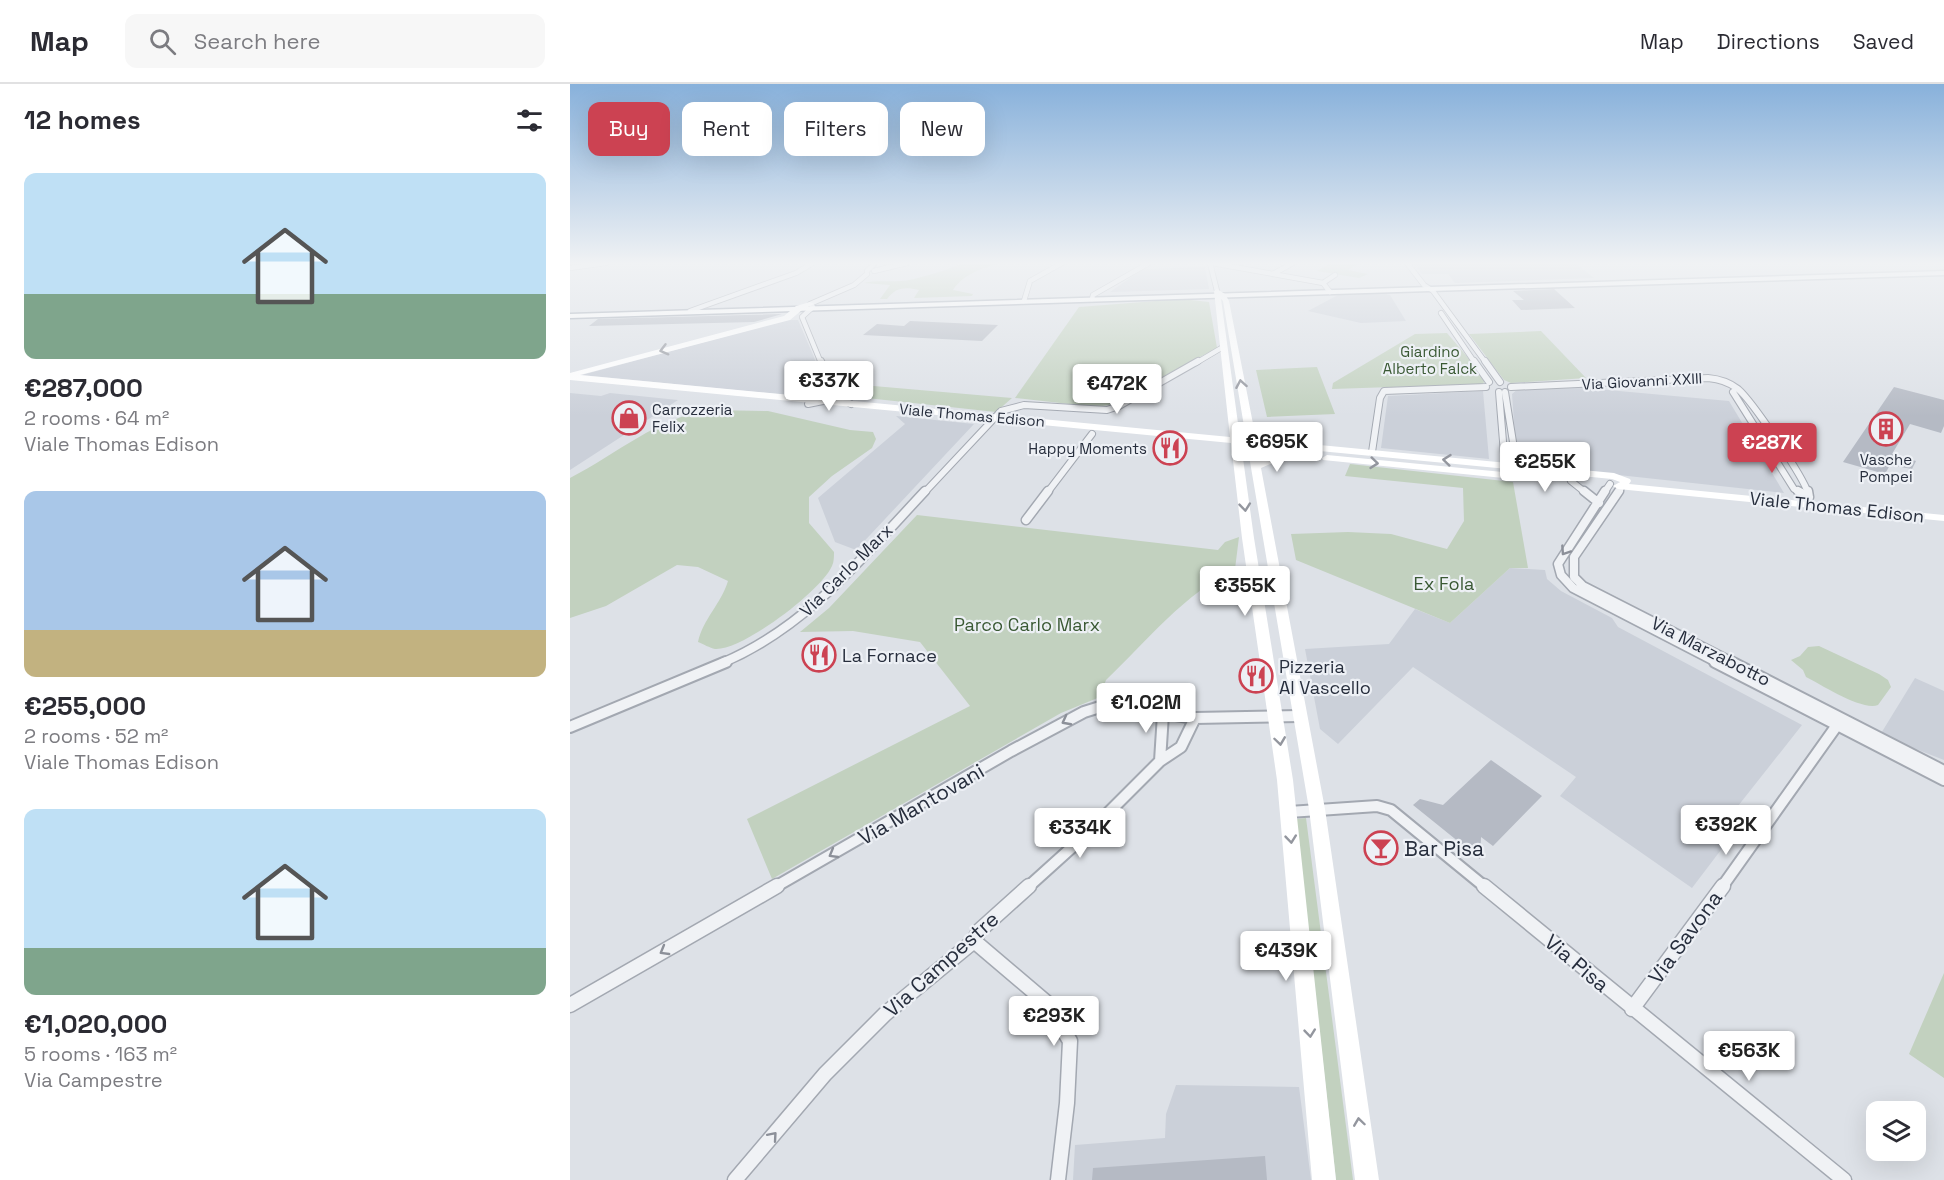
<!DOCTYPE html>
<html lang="en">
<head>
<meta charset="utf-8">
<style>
  :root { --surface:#fff; --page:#f7f7f7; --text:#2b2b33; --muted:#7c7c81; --line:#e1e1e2; --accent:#cc4252 }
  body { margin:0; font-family:"Space Grotesk",sans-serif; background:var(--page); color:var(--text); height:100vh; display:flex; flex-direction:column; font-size:22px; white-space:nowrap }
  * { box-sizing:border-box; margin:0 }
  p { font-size:20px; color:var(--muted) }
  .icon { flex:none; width:33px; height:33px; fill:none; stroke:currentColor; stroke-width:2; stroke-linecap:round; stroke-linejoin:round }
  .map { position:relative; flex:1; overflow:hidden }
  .details { display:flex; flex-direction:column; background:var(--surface); width:570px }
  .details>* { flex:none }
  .top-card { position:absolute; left:18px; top:18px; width:570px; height:54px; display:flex; gap:12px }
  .fabs { position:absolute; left:1296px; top:1017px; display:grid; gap:12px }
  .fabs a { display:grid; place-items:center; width:60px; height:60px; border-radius:12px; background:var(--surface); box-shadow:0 6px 24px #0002; font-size:30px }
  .price { position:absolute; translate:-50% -51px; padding:0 14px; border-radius:6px; background:#fff; color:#222; font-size:20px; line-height:39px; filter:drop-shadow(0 2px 3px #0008) }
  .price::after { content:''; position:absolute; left:50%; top:36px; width:18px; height:14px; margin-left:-9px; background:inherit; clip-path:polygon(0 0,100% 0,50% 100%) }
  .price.active { background:var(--accent); color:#fff }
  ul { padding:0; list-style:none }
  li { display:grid; align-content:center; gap:12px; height:318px; padding:0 24px }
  li span { display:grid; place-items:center; height:186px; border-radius:12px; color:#555 }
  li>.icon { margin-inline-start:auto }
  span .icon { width:108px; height:108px; fill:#fffc; stroke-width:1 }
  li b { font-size:26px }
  h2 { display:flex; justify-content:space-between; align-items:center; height:72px; padding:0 24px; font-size:26px }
  .tag { padding:0 21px; border-radius:12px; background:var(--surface); box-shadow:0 6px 24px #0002; font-size:21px; line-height:54px }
  .tag.active { background:var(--accent); color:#fff }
  header { display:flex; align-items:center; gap:36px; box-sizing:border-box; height:84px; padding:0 30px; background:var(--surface); border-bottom:2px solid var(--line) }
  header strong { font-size:28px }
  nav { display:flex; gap:33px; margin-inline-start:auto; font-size:21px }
  .search { width:420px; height:54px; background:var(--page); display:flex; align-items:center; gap:15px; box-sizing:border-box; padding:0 21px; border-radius:12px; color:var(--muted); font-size:22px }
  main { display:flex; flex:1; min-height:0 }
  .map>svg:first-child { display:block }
</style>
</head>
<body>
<header>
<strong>Map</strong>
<div class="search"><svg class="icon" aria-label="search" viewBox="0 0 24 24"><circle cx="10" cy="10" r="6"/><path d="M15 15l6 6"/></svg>Search here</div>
<nav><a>Map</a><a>Directions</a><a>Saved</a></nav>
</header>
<main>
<section class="details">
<h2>12 homes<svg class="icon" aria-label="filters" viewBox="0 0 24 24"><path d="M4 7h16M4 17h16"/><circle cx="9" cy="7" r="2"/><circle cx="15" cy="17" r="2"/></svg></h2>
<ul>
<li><span style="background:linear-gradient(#bfe0f5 65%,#7fa58c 0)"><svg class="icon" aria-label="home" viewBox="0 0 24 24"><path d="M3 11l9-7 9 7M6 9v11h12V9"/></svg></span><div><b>€287,000</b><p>2 rooms · 64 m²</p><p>Viale Thomas Edison</p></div></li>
<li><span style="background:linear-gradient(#a9c7e8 75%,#c2b280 0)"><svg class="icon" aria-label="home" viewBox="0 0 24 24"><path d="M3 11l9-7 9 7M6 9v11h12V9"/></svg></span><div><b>€255,000</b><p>2 rooms · 52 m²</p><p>Viale Thomas Edison</p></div></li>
<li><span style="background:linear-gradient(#bfe0f5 75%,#7fa58c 0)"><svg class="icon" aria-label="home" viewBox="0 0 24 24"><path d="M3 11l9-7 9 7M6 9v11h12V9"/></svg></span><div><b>€1,020,000</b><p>5 rooms · 163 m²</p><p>Via Campestre</p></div></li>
</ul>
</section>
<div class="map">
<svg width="1374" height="1096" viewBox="0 0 1374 1096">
  <rect width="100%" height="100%" fill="#dde1e7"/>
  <path fill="#cbd0d9" d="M 843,179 L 1005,179 L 1024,194 L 885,199 L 878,190 L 852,190 Z
    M 635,183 L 639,205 L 540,208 L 573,185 Z
    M 812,209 L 820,211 L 836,237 L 791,239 L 738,227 L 768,211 Z
    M 216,236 L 228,236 L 244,273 L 255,311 L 247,314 L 12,291 Z
    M 1016,304 L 1159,317 L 1214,409 L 947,380 L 942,310 L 948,305 Z
    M 913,307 L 919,375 L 811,364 L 818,312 Z
    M 0,309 L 31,312 L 40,309 L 108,316 L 0,386 Z
    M 326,332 L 404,340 L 286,466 L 265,458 L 248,414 L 335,340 Z
    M 940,484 L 975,486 L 977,495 L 991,507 L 1042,534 L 1048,543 L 1232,641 L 1168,722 L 1179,729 L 1122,804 L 990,712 L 1006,693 L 843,583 L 768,660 L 750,645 L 735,565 L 819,560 L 845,525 L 880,539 Z
    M 1345,594 L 1374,607 L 1374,676 L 1310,651 Z
    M 606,1001 L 729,1003 L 741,1096 L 503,1096 L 505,1061 L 595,1054 L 596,1030 Z"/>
  <path fill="#c2d1bf" d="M 393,179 L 432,179 C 414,183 393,190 383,206 L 403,210 L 402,212 L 344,214 L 349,206 C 335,203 326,203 317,215 L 310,215 L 320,201 L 294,199 C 306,196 319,198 331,197 C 343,197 383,184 393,179 Z
    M 761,179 L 790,179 L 778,186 L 798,190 L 789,194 L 747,187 Z
    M 612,215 L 639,218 L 647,264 L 539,321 L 526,323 L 445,314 L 509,223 Z
    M 971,247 L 1016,294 L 941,299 L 934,296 L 899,250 Z
    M 877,249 L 917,296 L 912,300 L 762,305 L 763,299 L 845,250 Z
    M 747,283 L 765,330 L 697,333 L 686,286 Z
    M 269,299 L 442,314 L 426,328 L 278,312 Z
    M 141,326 L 198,327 L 280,346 L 303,348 L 306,355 L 302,364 L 262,392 L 239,413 L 239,439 L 264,468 C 264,472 264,478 262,482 C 251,507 172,567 145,565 C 140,564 133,560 128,558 C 133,535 151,520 158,497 L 128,483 L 107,481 L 36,522 L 0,534 L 0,394 C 47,370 87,333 141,326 Z
    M 780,380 L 943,398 L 958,484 L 940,484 L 880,539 L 726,476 L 721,450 L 778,448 L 821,450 L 877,465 L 894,437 L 893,404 L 775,392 Z
    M 347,431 L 648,466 L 655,458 L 669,453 L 665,485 C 615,509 576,558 536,596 L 530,613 L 491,629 L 202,795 L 177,735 L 400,622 L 350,558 L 283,547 L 230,548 L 259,524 Z
    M 1249,562 L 1309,590 L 1318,596 L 1321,603 L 1308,621 C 1292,627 1252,601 1236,593 L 1233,586 L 1221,576 L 1230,572 L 1238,563 Z
    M 736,734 L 783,1096 L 766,1096 L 726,735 Z
    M 1374,889 L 1374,994 L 1339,970 Z"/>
  <path fill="#b5bac4" d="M 984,205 L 1005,224 L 951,226 L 942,216 L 954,216 L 943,207 Z
    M 212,230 L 184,238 L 19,242 L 28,235 Z
    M 340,237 L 428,241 L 412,257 L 293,251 L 307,240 L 334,242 Z
    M 1324,303 L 1374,316 L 1374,342 L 1371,349 L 1340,340 L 1322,370 L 1346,377 L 1342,385 L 1320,381 L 1315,390 L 1273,378 Z
    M 921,676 L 972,712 L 923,762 L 911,753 L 910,775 L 843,721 L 850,715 L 873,721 Z
    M 695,1072 L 697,1096 L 522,1096 L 523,1084 Z"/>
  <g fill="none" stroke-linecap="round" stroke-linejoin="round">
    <g stroke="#a3a8b1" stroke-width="6">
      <path id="street-far4" d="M 640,179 L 647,207
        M 642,179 L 753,199 L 760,208
        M 837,179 L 854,201 L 863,207 L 916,279
        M 0,184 L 36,179
        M 297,187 L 305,179
        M 304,187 L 337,179
        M 703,190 L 723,179
        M 753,199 L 765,191
        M 522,215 L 523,211 L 579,179
        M 454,217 L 460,197 L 492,179
        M 120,227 L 226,189 L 243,179
        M 871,229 L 905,279
        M 251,279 L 232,233 L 243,223 L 240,220 L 284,201 L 297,190
        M 626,279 L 653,263"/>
    </g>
    <g stroke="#a3a8b1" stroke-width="8">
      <path id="street-far3" d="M 251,277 C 259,297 261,310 281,320
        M 904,277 L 919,298
        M 915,277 L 930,298
        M 941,303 L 1138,294 C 1149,295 1159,298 1168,305 C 1182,317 1233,392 1238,409
        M 929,308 L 935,382
        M 935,308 L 947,383
        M 1163,308 L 1224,405 L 1231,409
        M 238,320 L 253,317 L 264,308
        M 802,368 L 810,314 L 814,307 L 916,303
        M 1001,397 L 1016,409
        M 354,409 L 431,327 L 454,321 L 537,326 L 549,322 L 628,277
        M 477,409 L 522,350
        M 1034,409 L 1040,400
        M 1048,409 L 1052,402"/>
    </g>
    <g stroke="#a3a8b1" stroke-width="11">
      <path id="street-far2" d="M 1014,407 L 1029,419
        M 1035,407 L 988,480 L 991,491 L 1003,504 L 1148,579
        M 1049,407 L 1004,473 L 1004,493 L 1013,502 L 1164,579
        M 1228,407 L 1239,413
        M 1238,407 L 1239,413
        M 456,436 L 478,407
        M 152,579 C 236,544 294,472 355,407"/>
    </g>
    <g stroke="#a3a8b1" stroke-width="14">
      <path id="street-far1" d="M 1145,578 L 1374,696
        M 1161,578 L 1374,687
        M 0,643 L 156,578
        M 590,677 L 593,630
        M 719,728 L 807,722 L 821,726 L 915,803
        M 205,803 L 441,667 L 514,628 L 530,623 L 555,623 L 625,634 L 730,632
        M 458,803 L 520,747 L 590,677 L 611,663 L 625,634
        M 1152,803 L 1270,637"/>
    </g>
    <g stroke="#a3a8b1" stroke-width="17">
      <path id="street" d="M 914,802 L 1274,1096
        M 404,857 L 477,919 L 500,957 L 497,1019 L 488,1096
        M 0,921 L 207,802
        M 1062,925 L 1153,802
        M 165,1096 L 255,990 L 315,930 L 404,857 L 409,847 L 459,802"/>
    </g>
    <g stroke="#9da5b2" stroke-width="3">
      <path id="primary" d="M 1374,187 L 1374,191 L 0,234 L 0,230 Z"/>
    </g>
    <use href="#street-far4" stroke="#f0f2f5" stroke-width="4.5"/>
    <use href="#street-far3" stroke="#f0f2f5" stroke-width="6"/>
    <use href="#street-far2" stroke="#f0f2f5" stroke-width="8"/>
    <use href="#street-far1" stroke="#f0f2f5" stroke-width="10"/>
    <use href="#street" stroke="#f0f2f5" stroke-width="14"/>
    <path fill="#fff" fill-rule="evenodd" d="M 647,205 L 655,210 L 659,217 L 686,355 L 1044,389 L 1060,395 L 1061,397 L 1059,400 L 1374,431 L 1374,437 L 1048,405 L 1043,402 L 1050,398 L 1042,395 L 687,361 L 690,377 L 718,367 L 723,370 L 691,384 L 755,725 L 809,1096 L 785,1096 L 739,725 L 677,360 L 671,360 L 684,454 L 723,696 L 766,1096 L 742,1096 L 707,696 L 672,454 L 661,359 L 0,296 L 0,289 L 214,232 L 226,222 L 240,218 L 244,220 L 232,226 L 220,236 L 10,291 L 660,353 L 644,207 ZM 651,215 L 653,217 L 676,354 L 670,354 Z
      M 757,371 L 974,392 L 979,395 L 974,398 L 753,376 L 752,374 Z"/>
    <use href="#primary" fill="#fff" fill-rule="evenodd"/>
  </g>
  <defs><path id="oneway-chevron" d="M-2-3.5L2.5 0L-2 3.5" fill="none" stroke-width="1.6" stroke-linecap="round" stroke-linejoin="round" transform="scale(1.5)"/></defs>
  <g stroke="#93969e">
    <use href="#oneway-chevron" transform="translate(94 266) rotate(165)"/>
    <use href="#oneway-chevron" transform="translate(671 300) rotate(-100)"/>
    <use href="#oneway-chevron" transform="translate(877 376) rotate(-174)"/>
    <use href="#oneway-chevron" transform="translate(804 379) rotate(6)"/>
    <use href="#oneway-chevron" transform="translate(675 423) rotate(84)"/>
    <use href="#oneway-chevron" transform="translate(710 657) rotate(82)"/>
    <use href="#oneway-chevron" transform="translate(721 755) rotate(84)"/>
    <use href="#oneway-chevron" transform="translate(740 949) rotate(84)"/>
    <use href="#oneway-chevron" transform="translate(789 1038) rotate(-98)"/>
  </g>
  <g stroke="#8c9099">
    <use href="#oneway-chevron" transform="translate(995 467) rotate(124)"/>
    <use href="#oneway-chevron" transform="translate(496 637) rotate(152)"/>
    <use href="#oneway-chevron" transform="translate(263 770) rotate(150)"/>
    <use href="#oneway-chevron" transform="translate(94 867) rotate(150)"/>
    <use href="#oneway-chevron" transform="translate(203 1052) rotate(-49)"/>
  </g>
  <linearGradient id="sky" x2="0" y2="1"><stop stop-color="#88b1db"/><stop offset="0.54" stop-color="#f0f2f4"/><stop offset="1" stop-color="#f0f2f4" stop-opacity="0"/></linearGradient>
  <rect width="1374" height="332" fill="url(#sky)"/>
  <defs>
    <g id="shop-ring" transform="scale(1.725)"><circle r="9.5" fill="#edf0f5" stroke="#cc4252" stroke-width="1.5"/><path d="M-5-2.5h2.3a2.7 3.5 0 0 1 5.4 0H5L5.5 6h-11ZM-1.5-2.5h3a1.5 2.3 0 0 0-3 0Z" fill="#cc4252"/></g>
    <g id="building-ring" transform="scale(1.725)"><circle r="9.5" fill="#edf0f5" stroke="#cc4252" stroke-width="1.5"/><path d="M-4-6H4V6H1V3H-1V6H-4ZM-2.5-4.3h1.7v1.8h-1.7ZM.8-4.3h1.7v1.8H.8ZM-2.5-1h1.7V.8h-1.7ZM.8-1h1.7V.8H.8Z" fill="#cc4252"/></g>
    <g id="restaurant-ring" transform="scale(1.725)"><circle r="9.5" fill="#edf0f5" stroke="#cc4252" stroke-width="1.5"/><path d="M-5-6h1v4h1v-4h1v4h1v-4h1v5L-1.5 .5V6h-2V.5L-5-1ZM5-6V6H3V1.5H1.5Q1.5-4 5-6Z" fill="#cc4252"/></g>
    <g id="bar-ring" transform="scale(1.725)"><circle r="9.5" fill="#edf0f5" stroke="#cc4252" stroke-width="1.5"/><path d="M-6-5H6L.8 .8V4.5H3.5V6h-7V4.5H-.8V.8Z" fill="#cc4252"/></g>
  </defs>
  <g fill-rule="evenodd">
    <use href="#shop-ring" x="59" y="334"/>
    <use href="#building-ring" x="1316" y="345"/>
    <use href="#restaurant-ring" x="600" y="364"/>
    <use href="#restaurant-ring" x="249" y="571"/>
    <use href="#restaurant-ring" x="686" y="592"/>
    <use href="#bar-ring" x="811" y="764"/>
  </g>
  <g text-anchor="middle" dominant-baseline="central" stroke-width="4.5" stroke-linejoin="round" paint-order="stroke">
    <g font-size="15" fill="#3a5934" stroke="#edf0f5">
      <text x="860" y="267">Giardino<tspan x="860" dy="17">Alberto Falck</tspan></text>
    </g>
    <g font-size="15" fill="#272e3d" stroke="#edf0f5">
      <text transform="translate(1072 297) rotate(-3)">Via Giovanni XXIII</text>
      <text transform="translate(402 331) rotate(5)">Viale Thomas Edison</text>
    </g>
    <g font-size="15" fill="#272e3d" stroke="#edf0f5" text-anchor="start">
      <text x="82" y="325">Carrozzeria<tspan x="82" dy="17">Felix</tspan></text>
      <text x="577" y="364" text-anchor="end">Happy Moments</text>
      <text x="1316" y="375" text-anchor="middle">Vasche<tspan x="1316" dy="17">Pompei</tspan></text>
    </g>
    <g font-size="18" fill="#272e3d" stroke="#edf0f5">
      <text transform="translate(1267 423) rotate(6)">Viale Thomas Edison</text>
      <text transform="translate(276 486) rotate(-45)">Via Carlo Marx</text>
      <text transform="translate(1141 567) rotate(27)">Via Marzabotto</text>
    </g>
    <g font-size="18" fill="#3a5934" stroke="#edf0f5">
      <text x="874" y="499">Ex Fola</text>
      <text x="457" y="540">Parco Carlo Marx</text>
    </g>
    <g font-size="18" fill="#272e3d" stroke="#edf0f5" text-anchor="start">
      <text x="272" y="571">La Fornace</text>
      <text x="709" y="582">Pizzeria<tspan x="709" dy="21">Al Vascello</tspan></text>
    </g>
    <g font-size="21" fill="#272e3d" stroke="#edf0f5">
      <text transform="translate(351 720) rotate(-30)">Via Mantovani</text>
      <text transform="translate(1115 853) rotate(-54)">Via Savona</text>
      <text transform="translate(1007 879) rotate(40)">Via Pisa</text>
      <text transform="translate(371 880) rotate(-42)">Via Campestre</text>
    </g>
    <g font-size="21" fill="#272e3d" stroke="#edf0f5" text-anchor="start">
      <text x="834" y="764">Bar Pisa</text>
    </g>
  </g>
</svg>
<div class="fabs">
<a><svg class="icon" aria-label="layers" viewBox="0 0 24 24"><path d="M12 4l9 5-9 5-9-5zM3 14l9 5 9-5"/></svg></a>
</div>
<b class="price" style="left:259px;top:328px">€337K</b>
<b class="price" style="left:547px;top:331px">€472K</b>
<b class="price" style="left:707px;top:389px">€695K</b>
<b class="price active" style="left:1202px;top:390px">€287K</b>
<b class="price" style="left:975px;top:409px">€255K</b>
<b class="price" style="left:675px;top:533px">€355K</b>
<b class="price" style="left:576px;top:650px">€1.02M</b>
<b class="price" style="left:1156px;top:772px">€392K</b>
<b class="price" style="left:510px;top:775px">€334K</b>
<b class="price" style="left:716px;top:898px">€439K</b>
<b class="price" style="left:484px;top:963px">€293K</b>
<b class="price" style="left:1179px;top:998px">€563K</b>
<div class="top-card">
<a class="tag active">Buy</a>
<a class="tag">Rent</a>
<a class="tag">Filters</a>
<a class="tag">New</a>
</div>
</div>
</main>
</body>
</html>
